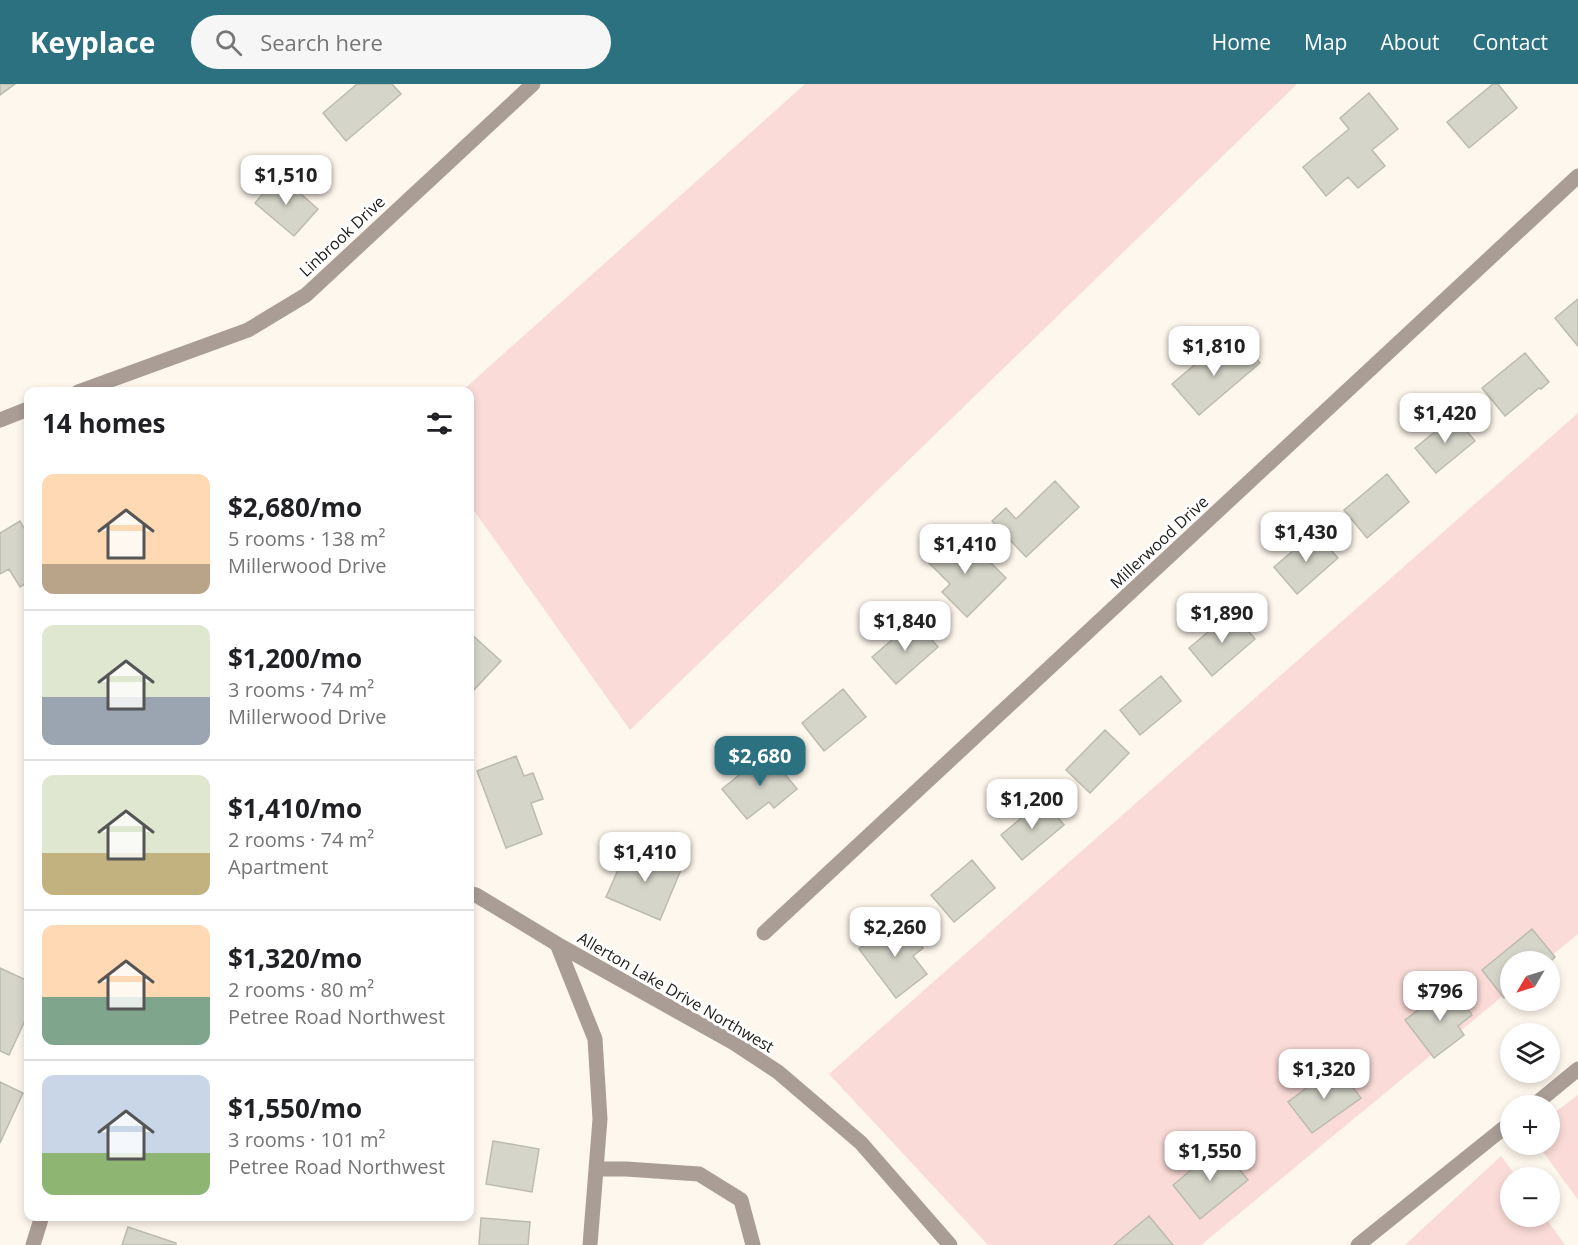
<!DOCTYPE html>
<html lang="en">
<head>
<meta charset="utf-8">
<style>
  :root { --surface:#fff; --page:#f6f6f6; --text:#202124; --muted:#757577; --line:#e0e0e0; --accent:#2c7180 }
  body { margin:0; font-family:"Open Sans",sans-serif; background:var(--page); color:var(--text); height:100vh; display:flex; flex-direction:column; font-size:22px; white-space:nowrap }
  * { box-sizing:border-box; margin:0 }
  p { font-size:20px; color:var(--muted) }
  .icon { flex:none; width:33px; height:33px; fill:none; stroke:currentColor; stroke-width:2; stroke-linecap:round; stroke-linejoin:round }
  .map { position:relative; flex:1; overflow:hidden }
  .panel { position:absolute; left:24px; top:303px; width:450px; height:834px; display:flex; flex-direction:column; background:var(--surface); border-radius:12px; box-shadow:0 3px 9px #0003 }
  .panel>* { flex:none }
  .needle { width:39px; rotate:232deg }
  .fabs { position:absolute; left:1500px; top:867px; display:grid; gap:12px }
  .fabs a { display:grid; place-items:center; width:60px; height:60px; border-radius:50%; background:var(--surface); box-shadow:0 3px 9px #0003; font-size:30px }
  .price { position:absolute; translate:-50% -51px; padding:0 14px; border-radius:12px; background:#fff; color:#222; font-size:20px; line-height:39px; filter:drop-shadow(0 2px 3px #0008) }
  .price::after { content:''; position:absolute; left:50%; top:36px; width:18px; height:14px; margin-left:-9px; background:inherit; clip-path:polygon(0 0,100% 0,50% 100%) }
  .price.active { background:var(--accent); color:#fff }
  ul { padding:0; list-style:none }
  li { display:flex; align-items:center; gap:18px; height:150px; padding:0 18px }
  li+li { border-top:2px solid var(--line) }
  li span { display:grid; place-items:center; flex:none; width:168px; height:120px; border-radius:12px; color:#555 }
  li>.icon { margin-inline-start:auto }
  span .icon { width:72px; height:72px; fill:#fffc; stroke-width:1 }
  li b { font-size:26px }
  h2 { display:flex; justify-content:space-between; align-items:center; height:72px; padding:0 18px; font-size:26px }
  header { display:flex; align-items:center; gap:36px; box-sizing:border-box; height:84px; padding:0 30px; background:var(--accent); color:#fff }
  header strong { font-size:28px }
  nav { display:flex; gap:33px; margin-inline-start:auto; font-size:21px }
  .search { width:420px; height:54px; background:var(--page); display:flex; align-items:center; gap:15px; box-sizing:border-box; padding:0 21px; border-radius:33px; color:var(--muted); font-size:22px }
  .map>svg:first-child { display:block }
</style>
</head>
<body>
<header>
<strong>Keyplace</strong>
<div class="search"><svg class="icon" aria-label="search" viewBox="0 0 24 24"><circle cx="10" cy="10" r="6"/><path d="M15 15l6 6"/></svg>Search here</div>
<nav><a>Home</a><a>Map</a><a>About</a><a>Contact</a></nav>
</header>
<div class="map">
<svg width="1578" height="1161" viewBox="0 0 1578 1161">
  <rect width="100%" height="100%" fill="#fef7ed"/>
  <path fill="#fadbd7" d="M 805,0 L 1297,0 L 630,646 L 470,421 L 470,308 L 462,307 Z
    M 1578,329 L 1578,850 L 1545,877 L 1510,878 L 1510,906 L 1201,1161 L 988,1161 L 829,990 Z
    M 1578,1011 L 1578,1116 L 1538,1061 L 1550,1060 L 1550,1032 Z
    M 1501,1072 L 1517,1093 L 1510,1094 L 1510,1132 L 1545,1133 L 1565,1161 L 1405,1161 Z"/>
  <path fill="#d5d5c9" stroke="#bbbbaf" stroke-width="1.5" d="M 0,0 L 15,0 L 0,11 Z
    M 357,0 L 392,0 L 401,10 L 346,57 L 323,29 Z
    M 1493,0 L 1498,0 L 1517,24 L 1469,64 L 1447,38 Z
    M 1369,9 L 1398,45 L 1372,66 L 1385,82 L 1358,104 L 1348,93 L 1326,112 L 1303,83 L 1349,45 L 1340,34 Z
    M 279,91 L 318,125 L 294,152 L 255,119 Z
    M 1578,215 L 1578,262 L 1555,234 Z
    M 1219,260 L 1230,273 L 1244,261 L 1260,279 L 1199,331 L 1172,300 Z
    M 1525,269 L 1549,298 L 1541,305 L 1539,304 L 1505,332 L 1482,304 Z
    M 1454,332 L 1475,357 L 1436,389 L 1415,364 Z
    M 1387,390 L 1409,418 L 1367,454 L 1344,426 Z
    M 1055,397 L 1079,423 L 1026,473 L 992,437 L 1006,424 L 1016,435 Z
    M 20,437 L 28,451 L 28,498 L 20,503 L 9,485 L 0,490 L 0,449 Z
    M 1315,448 L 1338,474 L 1297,510 L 1274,483 Z
    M 952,450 L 976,474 L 981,469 L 1006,494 L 967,533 L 942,508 L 950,500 L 926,476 Z
    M 1232,528 L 1255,555 L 1212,592 L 1189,564 Z
    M 915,536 L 938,563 L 896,600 L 872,573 Z
    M 470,549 L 501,577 L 470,610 Z
    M 1161,592 L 1181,617 L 1140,651 L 1120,626 Z
    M 843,605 L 866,633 L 824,667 L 802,639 Z
    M 1105,646 L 1129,669 L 1090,709 L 1066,686 Z
    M 767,668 L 797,705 L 774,724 L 769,718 L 747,735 L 722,705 Z
    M 516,672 L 524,692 L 533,689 L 543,715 L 531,719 L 542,750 L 506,764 L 477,687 Z
    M 1043,716 L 1064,741 L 1022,776 L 1001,751 Z
    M 641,763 L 683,781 L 660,836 L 606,813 L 625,770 L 636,774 Z
    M 972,776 L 995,804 L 954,838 L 931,811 Z
    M 901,834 L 923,864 L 913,872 L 927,890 L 896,914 L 859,865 Z
    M 1532,845 L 1555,873 L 1550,878 L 1510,878 L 1510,909 L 1504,914 L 1482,886 Z
    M 0,884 L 28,897 L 28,930 L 9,971 L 0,967 Z
    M 1451,902 L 1472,931 L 1458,942 L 1464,951 L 1434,974 L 1405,936 Z
    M 1336,982 L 1361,1014 L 1312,1049 L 1288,1018 Z
    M 0,998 L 23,1009 L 0,1059 Z
    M 493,1057 L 539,1065 L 532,1108 L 486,1100 Z
    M 1220,1062 L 1248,1096 L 1200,1135 L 1173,1101 Z
    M 1149,1132 L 1173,1161 L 1114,1161 Z
    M 481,1134 L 530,1138 L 528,1161 L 479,1161 Z
    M 128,1143 L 176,1159 L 176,1161 L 122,1161 Z"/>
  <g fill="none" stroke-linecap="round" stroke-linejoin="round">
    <path stroke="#aa9d96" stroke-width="15" d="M 78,308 L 248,246 L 306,211 L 533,0
      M 0,336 L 28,325
      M 470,809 L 476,811 L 557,860 L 734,959 L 778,988 L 861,1059 L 950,1161
      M 764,849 L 1578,92
      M 557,860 L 595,955 L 600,1035 L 590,1161
      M 1533,1022 L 1578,985
      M 596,1085 L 626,1085 L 699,1090 L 741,1116 L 753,1161
      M 33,1161 L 42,1132
      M 1358,1161 L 1510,1039"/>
  </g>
  <g text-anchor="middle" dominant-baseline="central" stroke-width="6" stroke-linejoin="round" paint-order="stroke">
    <g font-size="16" fill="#22201c" stroke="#fff">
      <text transform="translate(342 152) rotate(-43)">Linbrook Drive</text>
      <text transform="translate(1159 458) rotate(-43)">Millerwood Drive</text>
      <text transform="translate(676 908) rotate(30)">Allerton Lake Drive Northwest</text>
    </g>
  </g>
</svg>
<div class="fabs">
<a><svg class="needle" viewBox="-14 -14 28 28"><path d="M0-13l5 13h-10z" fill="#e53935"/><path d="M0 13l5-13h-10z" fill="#757577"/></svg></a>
<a><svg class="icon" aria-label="layers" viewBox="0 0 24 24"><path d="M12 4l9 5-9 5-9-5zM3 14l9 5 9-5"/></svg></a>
<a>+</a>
<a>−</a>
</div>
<b class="price" style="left:286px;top:122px">$1,510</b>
<b class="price" style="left:1214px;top:293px">$1,810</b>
<b class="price" style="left:1445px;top:360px">$1,420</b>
<b class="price" style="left:1306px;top:479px">$1,430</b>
<b class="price" style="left:965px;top:491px">$1,410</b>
<b class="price" style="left:1222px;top:560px">$1,890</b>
<b class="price" style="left:905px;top:568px">$1,840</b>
<b class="price active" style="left:760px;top:703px">$2,680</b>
<b class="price" style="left:1032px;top:746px">$1,200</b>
<b class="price" style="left:645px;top:799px">$1,410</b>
<b class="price" style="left:895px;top:874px">$2,260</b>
<b class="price" style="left:1440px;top:938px">$796</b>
<b class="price" style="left:1324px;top:1016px">$1,320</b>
<b class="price" style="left:1210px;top:1098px">$1,550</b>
<section class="panel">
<h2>14 homes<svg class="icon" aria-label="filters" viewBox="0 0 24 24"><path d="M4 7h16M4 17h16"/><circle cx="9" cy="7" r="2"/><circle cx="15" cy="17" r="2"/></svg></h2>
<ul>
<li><span style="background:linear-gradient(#ffd9b3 75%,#b9a48a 0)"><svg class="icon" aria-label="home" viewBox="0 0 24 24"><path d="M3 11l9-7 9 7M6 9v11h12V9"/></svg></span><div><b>$2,680/mo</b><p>5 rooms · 138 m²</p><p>Millerwood Drive</p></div></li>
<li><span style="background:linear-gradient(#dfe7d0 60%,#9aa5b1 0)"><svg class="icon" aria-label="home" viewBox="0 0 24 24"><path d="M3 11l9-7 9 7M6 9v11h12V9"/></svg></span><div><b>$1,200/mo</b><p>3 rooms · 74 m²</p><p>Millerwood Drive</p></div></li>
<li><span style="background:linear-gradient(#dfe7d0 65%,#c2b280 0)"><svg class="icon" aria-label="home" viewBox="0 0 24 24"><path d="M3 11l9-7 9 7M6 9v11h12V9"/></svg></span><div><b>$1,410/mo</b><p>2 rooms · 74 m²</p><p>Apartment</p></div></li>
<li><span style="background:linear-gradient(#ffd9b3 60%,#7fa58c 0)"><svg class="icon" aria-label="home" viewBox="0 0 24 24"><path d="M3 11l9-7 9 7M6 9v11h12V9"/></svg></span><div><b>$1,320/mo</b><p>2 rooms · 80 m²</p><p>Petree Road Northwest</p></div></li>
<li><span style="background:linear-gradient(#c9d6e8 65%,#8fb573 0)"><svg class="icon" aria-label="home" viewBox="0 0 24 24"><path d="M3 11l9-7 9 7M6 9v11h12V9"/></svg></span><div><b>$1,550/mo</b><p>3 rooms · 101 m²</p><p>Petree Road Northwest</p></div></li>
</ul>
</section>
</div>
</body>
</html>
